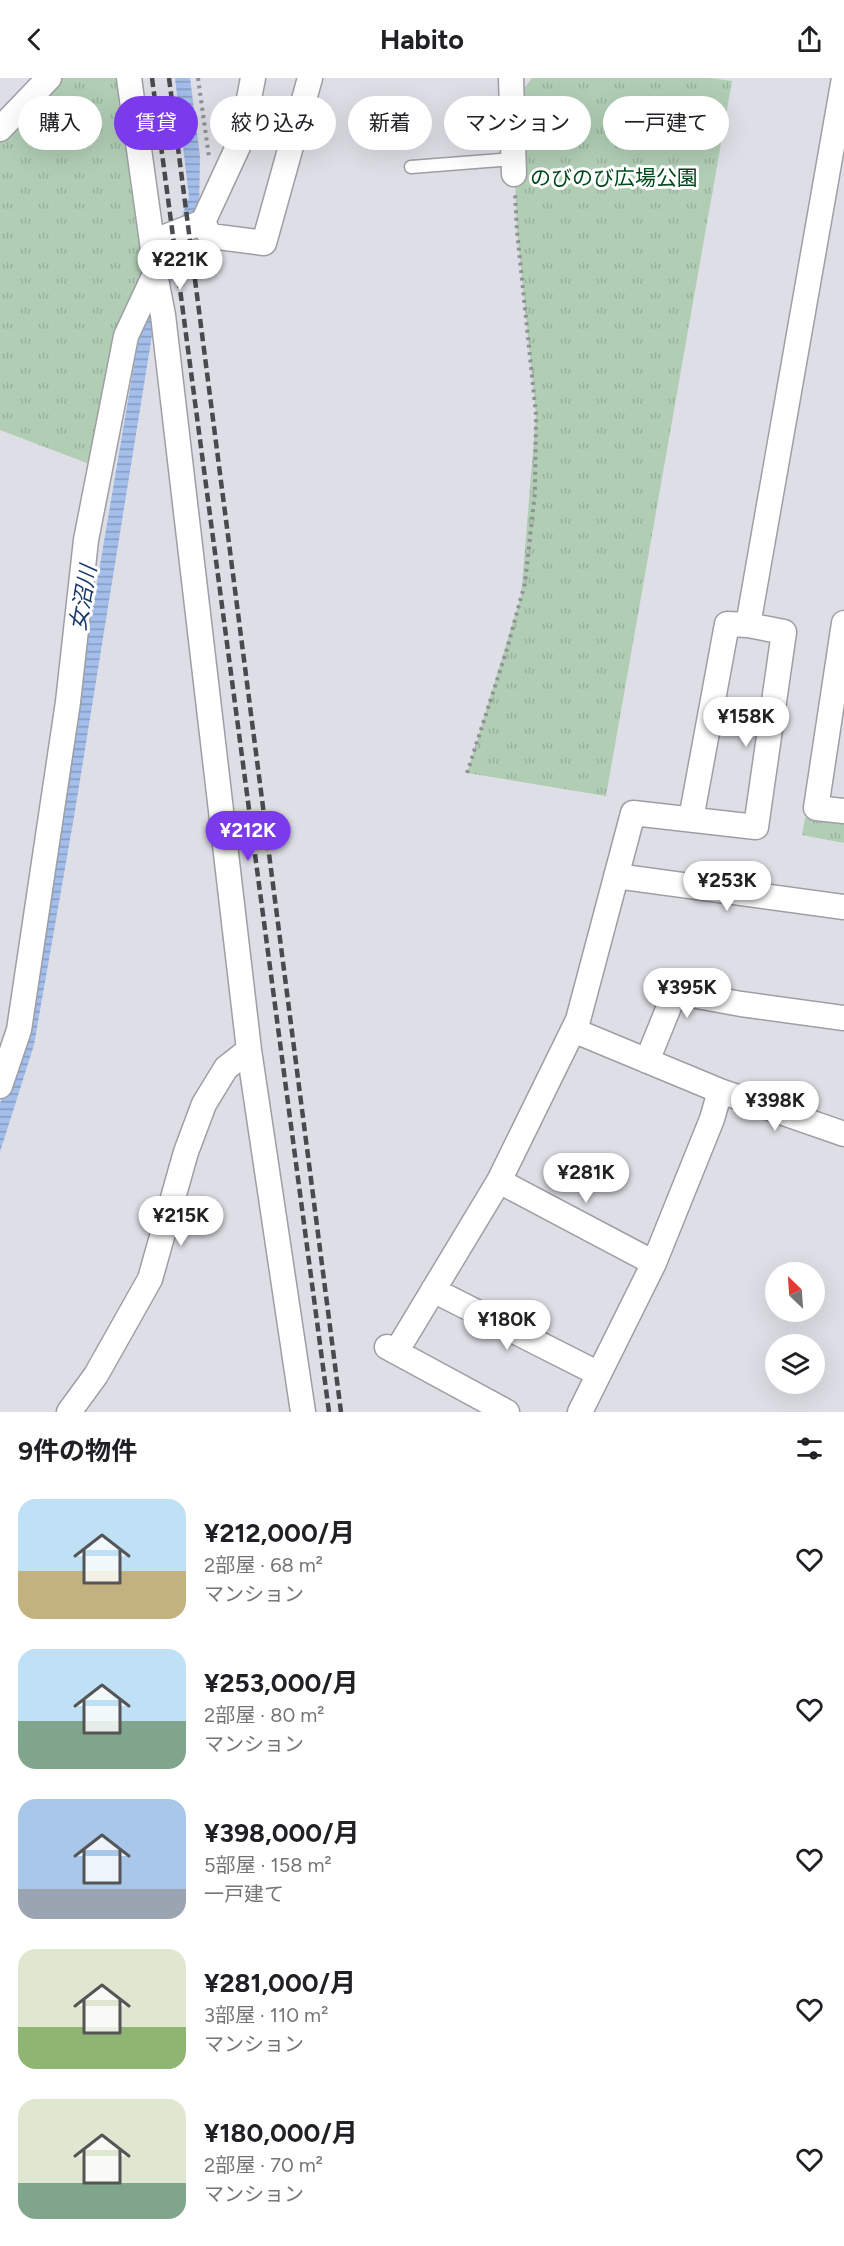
<!DOCTYPE html>
<html lang="ja">
<head>
<meta charset="utf-8">
<style>
  :root { --surface:#fff; --page:#f2f2f2; --text:#202124; --muted:#757577; --accent:#7c3aed }
  body { margin:0; font-family:Figtree,"Noto Sans JP",sans-serif; background:var(--page); color:var(--text); height:100vh; display:flex; flex-direction:column; font-size:22px; white-space:nowrap }
  * { box-sizing:border-box; margin:0 }
  p { font-size:20px; color:var(--muted) }
  .icon { flex:none; width:33px; height:33px; fill:none; stroke:currentColor; stroke-width:2; stroke-linecap:round; stroke-linejoin:round }
  .map { position:relative; height:1334px; overflow:hidden }
  .drawer { display:flex; flex-direction:column; background:var(--surface); flex:1 }
  .drawer>* { flex:none }
  .guide { position:absolute; left:18px; top:18px; width:808px; height:54px; display:flex; gap:12px }
  .needle { width:39px; rotate:335deg }
  .tools { position:absolute; left:765px; top:1184px; display:grid; gap:12px }
  .tools a { display:grid; place-items:center; width:60px; height:60px; border-radius:50%; background:var(--surface); box-shadow:0 6px 24px #0002; font-size:30px }
  .price { position:absolute; translate:-50% -51px; padding:0 14px; border-radius:21px; background:#fff; color:#222; font-size:20px; line-height:39px; filter:drop-shadow(0 2px 3px #0008) }
  .price::after { content:''; position:absolute; left:50%; top:36px; width:18px; height:14px; margin-left:-9px; background:inherit; clip-path:polygon(0 0,100% 0,50% 100%) }
  .price.active { background:var(--accent); color:#fff }
  ul { padding:0; list-style:none }
  li { display:flex; align-items:center; gap:18px; height:150px; padding:0 18px }
  li span { display:grid; place-items:center; flex:none; width:168px; height:120px; border-radius:18px; color:#555 }
  li>.icon { margin-inline-start:auto }
  span .icon { width:72px; height:72px; fill:#fffc; stroke-width:1 }
  li b { font-size:26px }
  h2 { display:flex; justify-content:space-between; align-items:center; height:72px; padding:0 18px; font-size:26px }
  .pill { padding:0 21px; border-radius:27px; background:var(--surface); box-shadow:0 6px 24px #0002; font-size:21px; line-height:54px }
  .pill.active { background:var(--accent); color:#fff }
  header { display:flex; justify-content:space-between; align-items:center; height:78px; padding:0 18px; background:var(--surface); font-size:27px; font-weight:700 }
  .map>svg:first-child { display:block }
</style>
</head>
<body>
<header><svg class="icon" aria-label="back" viewBox="0 0 24 24"><path d="M15 5l-7 7 7 7"/></svg>Habito<svg class="icon" aria-label="share" viewBox="0 0 24 24"><path d="M12 15V3M7 8l5-5 5 5M5 13v7h14v-7"/></svg></header>
<div class="map">
<svg width="844" height="1334" viewBox="0 0 844 1334">
  <defs>
    <pattern id="park-tufts" width="24" height="20" patternUnits="userSpaceOnUse" patternTransform="scale(1.5)"><rect width="24" height="20" fill="#b1ceb5"/><path d="M3 7l-1-3M5 7V3M7 7l1-3M15 17l-1-3M17 17v-4M19 17l1-3" fill="none" stroke="#99b19c"/></pattern>
    <pattern id="water-rules" width="6" height="5" patternUnits="userSpaceOnUse" patternTransform="scale(1.5)"><rect width="6" height="5" fill="#a3beea"/><path d="M0 2.5h6" fill="none" stroke="#859bbe"/></pattern>
  </defs>
  <rect width="100%" height="100%" fill="#dedfe6"/>
  <path fill="url(#park-tufts)" d="M 49,0 L 129,0 L 152,164 L 100,390 L 0,352 L 0,51 Z
    M 532,0 L 711,0 L 732,3 L 606,718 L 467,695 L 521,518 L 536,337 L 517,153 L 512,26 Z
    M 805,740 L 844,745 L 844,765 L 802,757 Z"/>
  <path fill="url(#water-rules)" d="M 175,0 L 190,0 L 200,78 L 199,133 L 153,251 L 75,733 L 34,967 L 0,1074 L 0,1026 L 19,963 L 141,246 L 189,119 Z"/>
  <g fill="none" stroke-linecap="round" stroke-linejoin="round">
    <g stroke="#9e9ea5" stroke-width="15">
      <path id="lane" d="M 411,89 L 514,81"/>
    </g>
    <g stroke="#9e9ea5" stroke-width="27">
      <path id="street" d="M 129,0 L 152,164 L 155,196 L 163,237 L 249,972 L 303,1334
        M 511,0 L 514,96
        M 0,51 L 49,0
        M 203,144 L 210,158 L 264,165 L 310,0
        M 152,164 L 203,144 L 241,62 L 253,0
        M 844,545 L 816,730 L 844,733
        M 691,741 L 727,546 L 748,547
        M 616,798 L 844,829
        M 573,952 L 720,1013 L 844,1056
        M 647,983 L 675,914 L 741,926 L 844,940
        M 0,1008 L 19,952 L 68,624 L 86,462 L 126,258 L 155,196
        M 499,1103 L 654,1185
        M 433,1212 L 599,1296
        M 387,1269 L 507,1334
        M 396,1274 L 499,1103 L 578,942 L 633,735 L 756,749 L 784,554 L 748,547 L 844,0
        M 69,1334 L 96,1297 L 150,1201 L 186,1074 L 204,1026 L 226,990 L 249,972
        M 580,1334 L 654,1185 L 712,1041 L 720,1013"/>
    </g>
    <path stroke="#909196" stroke-width="4" stroke-dasharray="3 4.5" stroke-linecap="butt" d="M 198,0 L 209,79
      M 467,695 L 507,571 L 525,505 L 535,414 L 536,337 L 517,153 L 515,115"/>
    <use href="#lane" stroke="#fff" stroke-width="12"/>
    <use href="#street" stroke="#fff" stroke-width="24"/>
    <path stroke="#494a4d" stroke-width="4.5" stroke-dasharray="9 4.5" stroke-linecap="butt" d="M 152,0 L 329,1334
      M 169,0 L 341,1334"/>
  </g>
  <g text-anchor="middle" dominant-baseline="central" stroke-width="6" stroke-linejoin="round" paint-order="stroke">
    <g font-size="21" fill="#004a1d" stroke="#fff">
      <text x="614" y="99">のびのび広場公園</text>
    </g>
    <g font-size="22" font-style="italic" fill="#19396e" stroke="#fff">
      <text transform="translate(83 520) rotate(-80)">女沼川</text>
    </g>
  </g>
</svg>
<div class="tools">
<a><svg class="needle" viewBox="-14 -14 28 28"><path d="M0-13l5 13h-10z" fill="#e53935"/><path d="M0 13l5-13h-10z" fill="#757577"/></svg></a>
<a><svg class="icon" aria-label="layers" viewBox="0 0 24 24"><path d="M12 4l9 5-9 5-9-5zM3 14l9 5 9-5"/></svg></a>
</div>
<b class="price" style="left:180px;top:213px">¥221K</b>
<b class="price" style="left:746px;top:670px">¥158K</b>
<b class="price active" style="left:248px;top:784px">¥212K</b>
<b class="price" style="left:727px;top:834px">¥253K</b>
<b class="price" style="left:687px;top:941px">¥395K</b>
<b class="price" style="left:775px;top:1054px">¥398K</b>
<b class="price" style="left:586px;top:1126px">¥281K</b>
<b class="price" style="left:181px;top:1169px">¥215K</b>
<b class="price" style="left:507px;top:1273px">¥180K</b>
<div class="guide">
<a class="pill">購入</a>
<a class="pill active">賃貸</a>
<a class="pill">絞り込み</a>
<a class="pill">新着</a>
<a class="pill">マンション</a>
<a class="pill">一戸建て</a>
</div>
</div>
<section class="drawer">
<h2>9件の物件<svg class="icon" aria-label="filters" viewBox="0 0 24 24"><path d="M4 7h16M4 17h16"/><circle cx="9" cy="7" r="2"/><circle cx="15" cy="17" r="2"/></svg></h2>
<ul>
<li><span style="background:linear-gradient(#bfe0f5 60%,#c2b280 0)"><svg class="icon" aria-label="home" viewBox="0 0 24 24"><path d="M3 11l9-7 9 7M6 9v11h12V9"/></svg></span><div><b>¥212,000/月</b><p>2部屋 · 68 m²</p><p>マンション</p></div><svg class="icon" aria-label="heart" viewBox="0 0 24 24"><path d="M12 20l-8-8c-3-5 5-10 8-4 3-6 11-1 8 4z"/></svg></li>
<li><span style="background:linear-gradient(#bfe0f5 60%,#7fa58c 0)"><svg class="icon" aria-label="home" viewBox="0 0 24 24"><path d="M3 11l9-7 9 7M6 9v11h12V9"/></svg></span><div><b>¥253,000/月</b><p>2部屋 · 80 m²</p><p>マンション</p></div><svg class="icon" aria-label="heart" viewBox="0 0 24 24"><path d="M12 20l-8-8c-3-5 5-10 8-4 3-6 11-1 8 4z"/></svg></li>
<li><span style="background:linear-gradient(#a9c7e8 75%,#9aa5b1 0)"><svg class="icon" aria-label="home" viewBox="0 0 24 24"><path d="M3 11l9-7 9 7M6 9v11h12V9"/></svg></span><div><b>¥398,000/月</b><p>5部屋 · 158 m²</p><p>一戸建て</p></div><svg class="icon" aria-label="heart" viewBox="0 0 24 24"><path d="M12 20l-8-8c-3-5 5-10 8-4 3-6 11-1 8 4z"/></svg></li>
<li><span style="background:linear-gradient(#dfe7d0 65%,#8fb573 0)"><svg class="icon" aria-label="home" viewBox="0 0 24 24"><path d="M3 11l9-7 9 7M6 9v11h12V9"/></svg></span><div><b>¥281,000/月</b><p>3部屋 · 110 m²</p><p>マンション</p></div><svg class="icon" aria-label="heart" viewBox="0 0 24 24"><path d="M12 20l-8-8c-3-5 5-10 8-4 3-6 11-1 8 4z"/></svg></li>
<li><span style="background:linear-gradient(#dfe7d0 70%,#7fa58c 0)"><svg class="icon" aria-label="home" viewBox="0 0 24 24"><path d="M3 11l9-7 9 7M6 9v11h12V9"/></svg></span><div><b>¥180,000/月</b><p>2部屋 · 70 m²</p><p>マンション</p></div><svg class="icon" aria-label="heart" viewBox="0 0 24 24"><path d="M12 20l-8-8c-3-5 5-10 8-4 3-6 11-1 8 4z"/></svg></li>
</ul>
</section>
</body>
</html>
